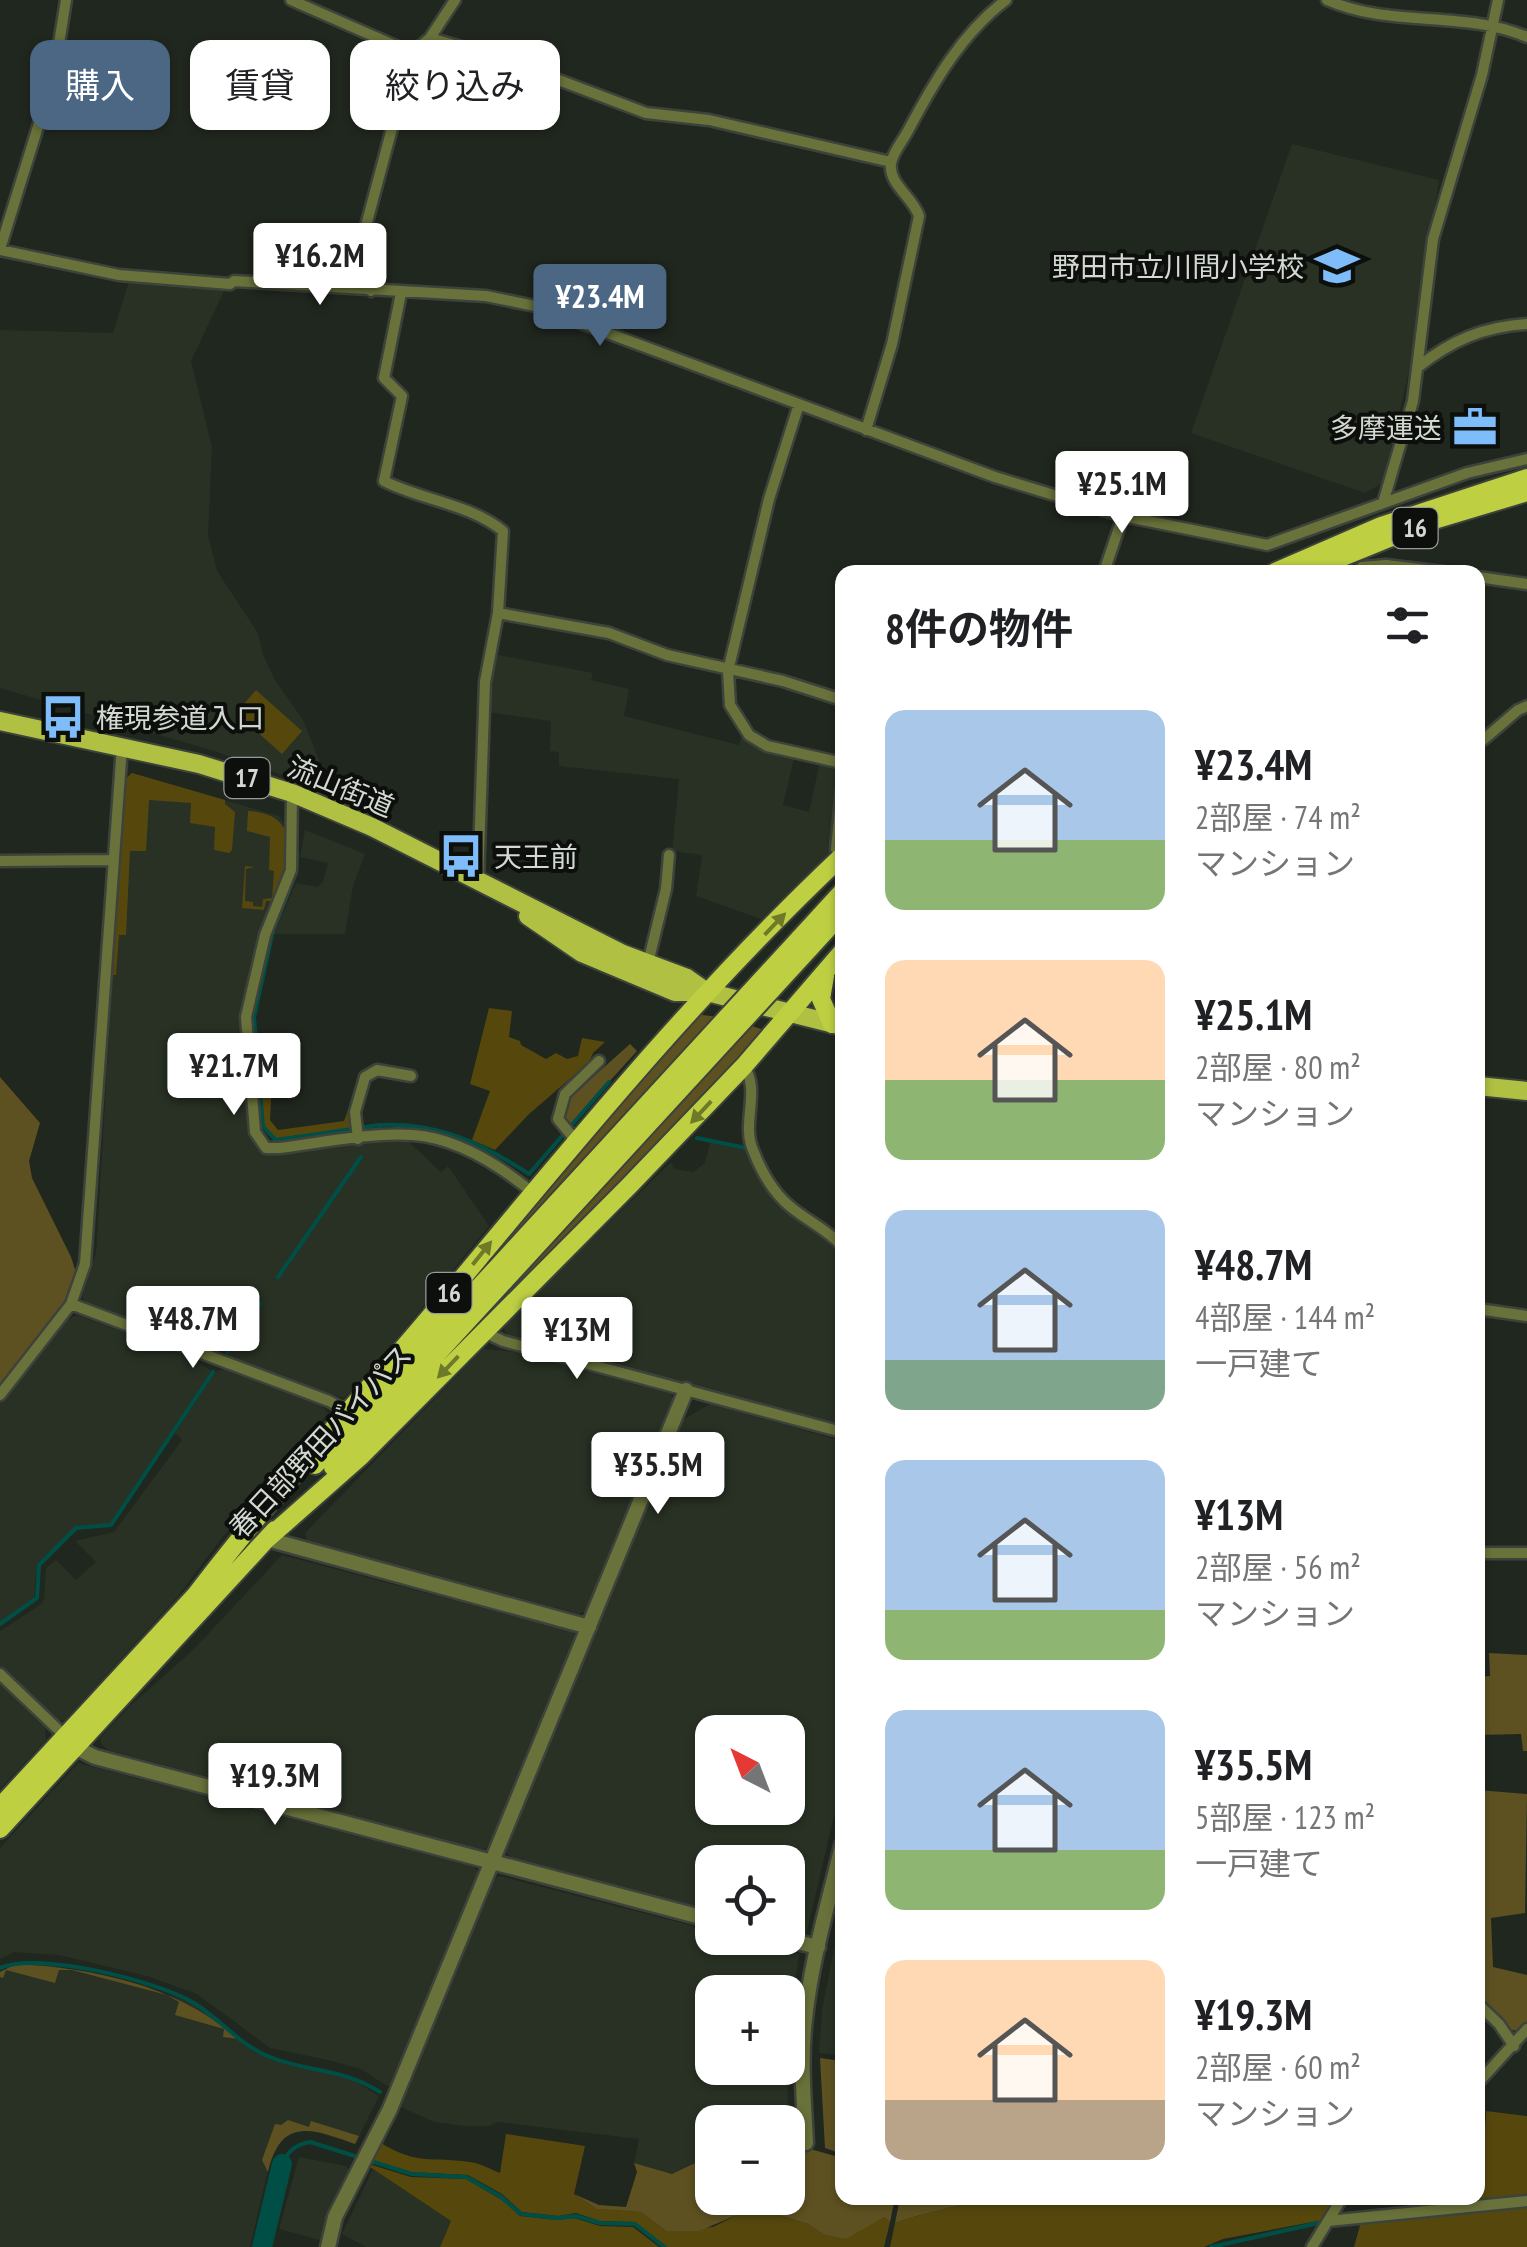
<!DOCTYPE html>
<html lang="ja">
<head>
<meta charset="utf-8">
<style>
  :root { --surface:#fff; --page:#f2f2f2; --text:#202124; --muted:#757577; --accent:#4b6784 }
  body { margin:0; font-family:"PT Sans Narrow","Noto Sans JP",sans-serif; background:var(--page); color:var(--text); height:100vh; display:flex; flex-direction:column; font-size:38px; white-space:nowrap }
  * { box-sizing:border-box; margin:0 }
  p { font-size:32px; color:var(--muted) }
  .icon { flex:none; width:55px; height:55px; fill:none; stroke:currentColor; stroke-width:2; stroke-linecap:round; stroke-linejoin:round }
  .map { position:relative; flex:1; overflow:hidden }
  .details { position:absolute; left:835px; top:565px; width:650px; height:1640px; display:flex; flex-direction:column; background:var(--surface); border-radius:20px; box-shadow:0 2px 8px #0004 }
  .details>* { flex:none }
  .guide { position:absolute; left:30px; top:40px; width:655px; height:90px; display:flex; gap:20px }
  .needle { width:65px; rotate:318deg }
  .controls { position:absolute; left:695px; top:1715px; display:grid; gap:20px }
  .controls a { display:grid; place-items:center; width:110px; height:110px; border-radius:20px; background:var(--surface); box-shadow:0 2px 8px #0004; font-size:50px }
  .price { position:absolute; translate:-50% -85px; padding:0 22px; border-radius:10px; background:#fff; color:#222; font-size:32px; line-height:65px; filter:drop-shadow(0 2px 5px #0008) }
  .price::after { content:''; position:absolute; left:50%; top:60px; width:30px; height:22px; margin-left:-15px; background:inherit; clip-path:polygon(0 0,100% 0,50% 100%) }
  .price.active { background:var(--accent); color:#fff }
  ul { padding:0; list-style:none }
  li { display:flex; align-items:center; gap:30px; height:250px; padding:0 50px }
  li span { display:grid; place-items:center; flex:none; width:280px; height:200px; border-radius:20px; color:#555 }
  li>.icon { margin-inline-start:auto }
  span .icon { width:120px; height:120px; fill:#fffc; stroke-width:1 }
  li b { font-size:42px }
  h2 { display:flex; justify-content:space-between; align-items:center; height:120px; padding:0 50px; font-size:42px }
  .chip { padding:0 35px; border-radius:20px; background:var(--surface); box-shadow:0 2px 8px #0004; font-size:35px; line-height:90px }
  .chip.active { background:var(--accent); color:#fff }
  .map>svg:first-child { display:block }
</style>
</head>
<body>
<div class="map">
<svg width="1527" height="2247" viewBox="0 0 1527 2247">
  <rect width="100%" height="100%" fill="#20271e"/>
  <path fill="#283124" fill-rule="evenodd" d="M 1292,144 L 1439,180 L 1409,371 L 1383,483 L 1365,493 L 1191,433 Z
    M 130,278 L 225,289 L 191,361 L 212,447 L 208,535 L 217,571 L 258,633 L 263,655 L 275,680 L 303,720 L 319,760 L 322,789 L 214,751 L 0,688 L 0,330 L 113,333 Z
    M 493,654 L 593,673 L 591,680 L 629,689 L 624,716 L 739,745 L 743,731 L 795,754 L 783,805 L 809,812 L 820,761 L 842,767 L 830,852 L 761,919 L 696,896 L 702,855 L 672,851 L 679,779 L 559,766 L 559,752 L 550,751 L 551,721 L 487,712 L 488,681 Z
    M 132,773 L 279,816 L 286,826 L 287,870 L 242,1016 L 252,1137 L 263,1155 L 406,1139 L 441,1172 L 448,1166 L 489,1226 L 398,1337 L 344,1398 L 232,1360 L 226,1351 L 196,1345 L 85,1303 L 82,1296 L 96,1253 L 124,780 Z
    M 305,830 L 365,854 L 353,886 L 345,934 L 274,934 L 296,883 L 317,887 L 323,882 L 328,863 L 300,857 Z
    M 710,1142 L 745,1150 L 773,1198 L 792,1217 L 833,1245 L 842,1256 L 842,1427 L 509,1336 L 505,1331 L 503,1326 L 671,1162 L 674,1169 L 693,1172 L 705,1163 Z
    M 77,1315 L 190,1357 L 212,1371 L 110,1524 L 76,1526 L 37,1564 L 34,1599 L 0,1622 L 0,1403 L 64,1321 Z
    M 483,1349 L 515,1352 L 671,1394 L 674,1401 L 588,1610 L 579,1614 L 307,1540 L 305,1533 Z
    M 224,1369 L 320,1405 L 328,1413 L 221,1539 L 178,1596 L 65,1720 L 56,1720 L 0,1666 L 0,1631 L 40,1605 L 44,1599 L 46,1568 L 56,1560 L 76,1580 L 96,1562 L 75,1541 L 114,1532 L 182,1440 L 175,1433 L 215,1372 Z
    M 710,1404 L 842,1441 L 842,1782 L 806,1935 L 788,1931 L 788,1862 L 712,1862 L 712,1911 L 511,1858 L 504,1850 L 681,1421 ZM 712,1732 L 788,1732 L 788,1808 L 712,1808 Z
    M 282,1555 L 573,1632 L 576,1638 L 492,1845 L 482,1850 L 108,1750 L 102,1745 L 100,1738 L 131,1705 L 194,1649 Z
    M 0,1684 L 45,1728 L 46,1740 L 0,1789 Z
    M 78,1763 L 474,1867 L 480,1874 L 393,2085 L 387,2086 L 361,2069 L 328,2060 L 270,2048 L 197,1994 L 147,1976 L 59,1955 L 14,1952 L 0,1959 L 0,1848 Z
    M 500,1876 L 712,1931 L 712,1938 L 737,1938 L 799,1954 L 788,2029 L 788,1992 L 712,1992 L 712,2068 L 787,2068 L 789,2143 L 788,2122 L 712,2122 L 712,2155 L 672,2174 L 634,2163 L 639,2139 L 497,2122 L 489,2126 L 464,2126 L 434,2122 L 401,2107 L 492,1879 Z
    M 842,1908 L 842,2056 L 819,2053 L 822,2010 Z
    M 16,1964 L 54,1966 L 143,1985 L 191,2003 L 220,2022 L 254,2052 L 269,2059 L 352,2079 L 379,2096 L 355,2144 L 310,2130 L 290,2134 L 277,2144 L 272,2153 L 250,2247 L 0,2247 L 0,1972 Z
    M 299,2157 L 346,2166 L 349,2170 L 329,2210 L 320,2240 L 279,2229 Z
    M 373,2169 L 451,2221 L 440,2247 L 366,2247 L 342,2234 Z"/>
  <path fill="#56480d" d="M 256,690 L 302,731 L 282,754 L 236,713 Z
    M 132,773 L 225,800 L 225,804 L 235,812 L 232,850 L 229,853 L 214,850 L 215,827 L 190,823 L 191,803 L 149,800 L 146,851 L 130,851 L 126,935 L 119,935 L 116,975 L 113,975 L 124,780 Z
    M 248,811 C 306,814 289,865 274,901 L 266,901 L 264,910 L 242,908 L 245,866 L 255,867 L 246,869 L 245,901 L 253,902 L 253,906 L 262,907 L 263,899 L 272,898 L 274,871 L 269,870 L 270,837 L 247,831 Z
    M 489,1008 L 512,1011 L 509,1037 L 520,1041 L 521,1045 L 546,1059 L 556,1053 L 567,1059 L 578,1056 L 582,1038 L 605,1042 L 593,1053 L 589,1062 L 528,1115 L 495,1150 L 472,1140 L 490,1091 L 470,1084 Z
    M 258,1052 L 262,1052 L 266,1081 L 272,1079 L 270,1120 L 278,1130 L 344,1121 L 354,1094 L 356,1095 L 352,1128 L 276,1140 L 263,1127 Z
    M 1486,2111 L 1527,2116 L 1527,2197 L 1437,2203 L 1435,2198 L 1478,2198 L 1478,2112 L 1480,2131 L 1485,2132 Z
    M 506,2134 L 585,2146 L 574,2194 L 597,2209 L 641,2212 L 666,2231 L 713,2227 L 737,2215 L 768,2212 L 808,2224 L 823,2234 L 884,2217 L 890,2222 L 884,2247 L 667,2247 L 635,2222 L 600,2221 L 576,2213 L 558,2216 L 522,2212 L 502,2194 L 468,2175 L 412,2172 L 373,2161 L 381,2143 C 419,2166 430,2156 469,2162 C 480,2163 490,2169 500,2173 Z
    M 372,2165 L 411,2177 L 466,2179 L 502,2200 L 520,2216 L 557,2220 L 574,2218 L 600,2226 L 633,2227 L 659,2247 L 440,2247 L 451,2221 L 370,2167 Z
    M 988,2198 L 1334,2198 L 1323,2220 L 1223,2239 L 1204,2247 L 890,2247 L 895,2223 C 925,2212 956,2207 988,2198 Z
    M 1527,2202 L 1527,2247 L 1354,2247 L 1362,2218 Z"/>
  <path fill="#5e5121" d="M 695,1014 L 718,1017 L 494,1261 L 489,1259 L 596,1127 Z
    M 749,1025 L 767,1031 L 650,1157 L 515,1291 L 513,1280 Z
    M 630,1044 L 637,1051 L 568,1127 L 563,1122 L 563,1104 Z
    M 0,1077 L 40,1123 L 29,1161 L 32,1178 L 71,1257 L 81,1288 L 0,1390 Z
    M 1489,1653 L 1527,1655 L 1527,1751 L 1523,1751 L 1521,1734 L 1478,1735 L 1478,1677 L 1490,1676 Z
    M 1478,1790 L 1527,1794 L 1525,1913 L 1491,1918 L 1493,1967 L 1527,1975 L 1527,2025 L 1520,2031 L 1511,2030 L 1478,1996 Z
    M 16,1964 C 96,1968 177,1986 239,2039 L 223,2037 L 224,2029 L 175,2015 L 179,2002 L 167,1995 L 72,1970 L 59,1970 L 55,1983 L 6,1970 L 3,1978 L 0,1977 L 0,1972 Z
    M 820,2058 L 842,2061 L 842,2154 L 825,2148 Z
    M 288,2120 L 309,2127 L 311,2121 L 359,2136 L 355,2144 C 313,2129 281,2116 268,2172 L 262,2160 L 275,2124 L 281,2125 Z
    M 789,2143 L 842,2158 L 842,2198 L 895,2198 L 890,2222 L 884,2217 L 846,2239 L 823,2234 L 808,2224 L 768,2212 L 737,2215 L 699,2231 L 666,2231 L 641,2212 L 597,2209 L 574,2194 L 599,2205 L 626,2207 L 637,2172 L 634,2163 L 672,2174 L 712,2155 L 712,2198 L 788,2198 Z
    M 900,2198 L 988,2198 C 957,2207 925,2212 895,2223 Z"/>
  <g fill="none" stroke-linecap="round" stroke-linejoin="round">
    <path stroke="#004f46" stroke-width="4" d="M 297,854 L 296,873 L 273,931 L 254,1017 L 263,1127 L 276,1140 L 352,1129
      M 570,1127 L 609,1082
      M 359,1128 L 379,1125
      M 379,1129 L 381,1125 C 438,1122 483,1144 529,1174 L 562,1136
      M 697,1138 L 746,1148 L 749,1153
      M 278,1277 L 361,1157
      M 227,1352 L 260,1304
      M 0,1624 L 37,1598 L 39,1565 L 76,1528 L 111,1525 L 213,1372
      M 0,1968 C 39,1951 157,1981 194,2003 C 220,2019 242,2047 270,2057 C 310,2073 340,2067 380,2092
      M 282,2164 C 289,2150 295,2145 310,2142 L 412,2174 L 466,2177 L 500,2196 L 521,2214 L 557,2218 L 576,2216 L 600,2223 L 635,2224 L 664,2247
      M 1211,2247 L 1323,2222"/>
    <path stroke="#004f46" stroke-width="20" d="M 262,2247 L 282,2164"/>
    <g stroke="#3d433b" stroke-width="15">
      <path id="minor" d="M 291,0 L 412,53
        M 1327,0 C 1390,28 1465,10 1527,37
        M 430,38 L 503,59 L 646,113 L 709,120 L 891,162
        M 0,249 L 54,75 L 66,0
        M 0,250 L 119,275 L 230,284 L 234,281 L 486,296 L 535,306 L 995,477 L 1123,516 L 1267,545 L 1467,473 L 1527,459
        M 371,291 L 363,237 L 412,53 L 430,38 L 455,0
        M 401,293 L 384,378 L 402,396 L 384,481 C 421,500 470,504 503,531 L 498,613 L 485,682 L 478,882
        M 1418,367 C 1452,340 1483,327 1527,324
        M 799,404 L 769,499 L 728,671 L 730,705 L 749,735 L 767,746 L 842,763
        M 866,430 L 892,344 L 919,216 C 913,197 888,184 891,163 C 893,152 904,139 909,129 C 934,82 962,33 1006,0
        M 1383,503 L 1413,401 L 1433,239 L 1482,75 L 1498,0
        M 1104,572 L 1123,516
        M 1361,572 L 1362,567 L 1386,565 L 1444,572
        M 1478,577 L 1527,584
        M 498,613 L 609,633 L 667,655 L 783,681 L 842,700
        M 1478,739 L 1483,740 L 1518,710 L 1527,706
        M 292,793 L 291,870 L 265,935 L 246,1017 L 255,1132 L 266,1148 L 279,1148 C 322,1143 369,1132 413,1135 C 456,1138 499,1165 532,1192
        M 842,856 L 836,849 L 842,789
        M 0,861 L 112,860
        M 648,963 L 666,889 L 669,855
        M 744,1066 C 761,1091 741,1123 753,1150 C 761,1171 774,1194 792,1208 C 809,1222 828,1230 842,1246
        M 358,1139 L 355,1112 L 365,1077 L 377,1070 L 411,1076
        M 576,1141 L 558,1119 L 565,1094 L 599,1061
        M 71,1304 L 329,1401 L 347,1411
        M 1478,1309 L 1527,1316
        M 484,1332 L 503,1341 L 842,1432
        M 0,1395 L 71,1304 L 85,1264 L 122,746
        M 1478,1553 L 1527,1553
        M 0,1674 L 68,1739
        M 1478,2004 L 1499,2024 L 1514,2046
        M 1478,2083 L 1527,2029
        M 1328,2221 L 1527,2201
        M 1312,2247 L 1342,2198"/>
    </g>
    <g stroke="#3d433b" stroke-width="19">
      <path id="tertiary" d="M 267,1539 L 589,1627
        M 75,1747 L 95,1757 L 712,1920
        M 780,1938 L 818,1947
        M 806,2143 C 804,2101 800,2060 805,2019 C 811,1960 829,1902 842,1845
        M 328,2247 L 335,2217 L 390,2109 L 686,1390"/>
    </g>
    <g stroke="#3d433b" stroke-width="22">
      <path id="primary" d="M 0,721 L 199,764 L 292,793 L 372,827 L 623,954 L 687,978 L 707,992
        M 528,916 L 582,953 L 675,992 L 707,992 L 842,1026
        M 1478,1086 L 1527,1091"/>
    </g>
    <g stroke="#3d433b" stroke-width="22">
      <path id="trunk" d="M 1275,572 L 1381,526 L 1527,478
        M 1306,572 L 1431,521 L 1527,492
        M 799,939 L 842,892
        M 809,949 L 842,913
        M 825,976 L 821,999 L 832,1024
        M 315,1465 L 495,1270
        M 333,1467 L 505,1280
        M 267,1539 L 361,1456 L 629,1186 L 744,1066 L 842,952
        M 195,1596 C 270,1497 354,1407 434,1312 C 565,1155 693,996 842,856
        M 0,1807 L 203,1587
        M 0,1829 L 275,1530"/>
    </g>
    <use href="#minor" stroke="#6a723b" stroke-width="10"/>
    <use href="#tertiary" stroke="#6a723b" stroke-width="14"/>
    <use href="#primary" stroke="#b0c043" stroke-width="18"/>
    <use href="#trunk" stroke="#bed042" stroke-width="18"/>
    <g stroke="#3d433b" stroke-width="22" stroke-linecap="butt">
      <path id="trunk-bridge" d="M 495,1270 L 799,939
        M 505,1280 L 809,949"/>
    </g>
    <use href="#trunk-bridge" stroke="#bed042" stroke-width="18"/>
  </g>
  <defs><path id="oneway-solid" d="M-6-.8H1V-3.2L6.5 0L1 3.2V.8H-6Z" transform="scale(2.5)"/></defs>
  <g fill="#6e7929">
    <use href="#oneway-solid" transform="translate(775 924) rotate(-46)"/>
    <use href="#oneway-solid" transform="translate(701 1112) rotate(133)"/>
    <use href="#oneway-solid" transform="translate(482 1253) rotate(-51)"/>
    <use href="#oneway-solid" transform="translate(448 1367) rotate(134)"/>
  </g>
  <defs>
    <g id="school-bare" transform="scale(3.45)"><path d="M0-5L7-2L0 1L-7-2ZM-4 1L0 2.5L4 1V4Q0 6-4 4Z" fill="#7fbdfa" stroke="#0c0f0b" stroke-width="2.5" paint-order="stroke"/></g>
    <g id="office-bare" transform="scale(3.45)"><path d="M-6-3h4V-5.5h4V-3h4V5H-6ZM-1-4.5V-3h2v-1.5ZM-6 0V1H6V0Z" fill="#7fbdfa" stroke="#0c0f0b" stroke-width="2.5" paint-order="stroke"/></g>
    <g id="bus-bare" transform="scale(3.45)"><path d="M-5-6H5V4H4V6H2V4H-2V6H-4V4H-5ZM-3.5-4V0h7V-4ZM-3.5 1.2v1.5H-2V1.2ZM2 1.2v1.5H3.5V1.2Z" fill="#7fbdfa" stroke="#0c0f0b" stroke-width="2.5" paint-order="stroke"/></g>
  </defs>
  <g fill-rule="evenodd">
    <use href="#school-bare" x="1337" y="266"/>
    <use href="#office-bare" x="1475" y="427"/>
    <use href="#bus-bare" x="63" y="717"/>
    <use href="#bus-bare" x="461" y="856"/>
  </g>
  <g text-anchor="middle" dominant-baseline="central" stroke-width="8" stroke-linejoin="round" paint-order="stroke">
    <g fill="#0c0f0b" stroke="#979c96" stroke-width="2.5">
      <rect x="1392.5" y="508" width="45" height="40" rx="8"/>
      <rect x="224.5" y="758" width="45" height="40" rx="8"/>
      <rect x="426.5" y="1273" width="45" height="40" rx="8"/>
    </g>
    <g font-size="25" font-weight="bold" fill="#d3d8d2">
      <text x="1415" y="528">16</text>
      <text x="247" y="778">17</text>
      <text x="449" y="1293">16</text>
    </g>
    <g font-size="28" fill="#d3d8d2" stroke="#0c0f0b" text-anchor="end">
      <text x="1304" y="266">野田市立川間小学校</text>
      <text x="1442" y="427">多摩運送</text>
      <text x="96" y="717" text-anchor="start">権現参道入口</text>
      <text x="494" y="856" text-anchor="start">天王前</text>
    </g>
    <g font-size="28" fill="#d3d8d2" stroke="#0c0f0b">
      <text transform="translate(341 786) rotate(23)">流山街道</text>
      <text transform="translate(320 1441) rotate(-47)">春日部野田バイパス</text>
    </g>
  </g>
</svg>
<div class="controls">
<a><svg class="needle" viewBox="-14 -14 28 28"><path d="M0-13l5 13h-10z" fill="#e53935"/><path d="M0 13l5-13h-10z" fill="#757577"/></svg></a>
<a><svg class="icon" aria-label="locate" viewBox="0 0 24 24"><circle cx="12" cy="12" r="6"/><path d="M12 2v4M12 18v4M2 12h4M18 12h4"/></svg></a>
<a>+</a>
<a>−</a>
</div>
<b class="price" style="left:320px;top:308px">¥16.2M</b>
<b class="price active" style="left:600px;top:349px">¥23.4M</b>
<b class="price" style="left:1122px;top:536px">¥25.1M</b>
<b class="price" style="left:234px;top:1118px">¥21.7M</b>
<b class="price" style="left:193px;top:1371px">¥48.7M</b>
<b class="price" style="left:577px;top:1382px">¥13M</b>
<b class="price" style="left:658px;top:1517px">¥35.5M</b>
<b class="price" style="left:275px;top:1828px">¥19.3M</b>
<div class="guide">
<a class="chip active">購入</a>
<a class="chip">賃貸</a>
<a class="chip">絞り込み</a>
</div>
<section class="details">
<h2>8件の物件<svg class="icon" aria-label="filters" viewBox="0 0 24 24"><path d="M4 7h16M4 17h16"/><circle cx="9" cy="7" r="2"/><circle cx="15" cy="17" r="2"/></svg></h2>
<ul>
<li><span style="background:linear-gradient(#a9c7e8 65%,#8fb573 0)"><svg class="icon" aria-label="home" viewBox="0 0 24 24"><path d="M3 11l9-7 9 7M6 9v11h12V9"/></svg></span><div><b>¥23.4M</b><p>2部屋 · 74 m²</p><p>マンション</p></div></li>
<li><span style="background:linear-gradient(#ffd9b3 60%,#8fb573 0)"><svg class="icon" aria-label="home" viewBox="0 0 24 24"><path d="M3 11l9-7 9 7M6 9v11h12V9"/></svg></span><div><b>¥25.1M</b><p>2部屋 · 80 m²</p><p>マンション</p></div></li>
<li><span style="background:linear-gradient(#a9c7e8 75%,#7fa58c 0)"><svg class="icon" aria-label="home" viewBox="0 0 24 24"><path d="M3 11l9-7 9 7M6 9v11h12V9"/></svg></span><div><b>¥48.7M</b><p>4部屋 · 144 m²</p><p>一戸建て</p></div></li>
<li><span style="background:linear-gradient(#a9c7e8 75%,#8fb573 0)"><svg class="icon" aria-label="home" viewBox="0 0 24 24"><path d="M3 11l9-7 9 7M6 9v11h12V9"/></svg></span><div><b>¥13M</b><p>2部屋 · 56 m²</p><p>マンション</p></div></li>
<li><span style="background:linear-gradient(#a9c7e8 70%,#8fb573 0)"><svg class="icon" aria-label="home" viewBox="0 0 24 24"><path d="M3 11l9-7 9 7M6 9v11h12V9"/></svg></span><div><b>¥35.5M</b><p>5部屋 · 123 m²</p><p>一戸建て</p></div></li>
<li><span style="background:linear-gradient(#ffd9b3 70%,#b9a48a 0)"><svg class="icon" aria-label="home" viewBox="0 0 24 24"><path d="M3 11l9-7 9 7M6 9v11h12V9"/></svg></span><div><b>¥19.3M</b><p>2部屋 · 60 m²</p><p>マンション</p></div></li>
</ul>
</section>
</div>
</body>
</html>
